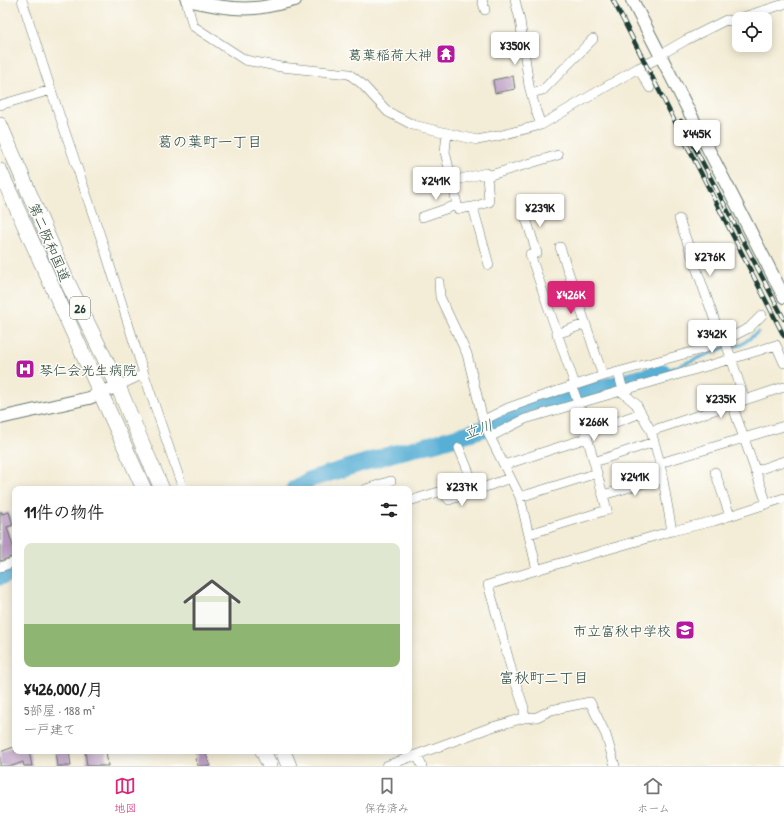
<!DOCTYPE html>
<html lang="ja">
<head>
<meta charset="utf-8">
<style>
  :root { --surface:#fff; --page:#f6f6f6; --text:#222; --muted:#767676; --line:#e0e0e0; --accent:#db2777 }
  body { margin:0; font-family:"Patrick Hand","Klee One",sans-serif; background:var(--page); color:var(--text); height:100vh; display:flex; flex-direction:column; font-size:15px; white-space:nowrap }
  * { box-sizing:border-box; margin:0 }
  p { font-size:13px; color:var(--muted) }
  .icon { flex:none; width:22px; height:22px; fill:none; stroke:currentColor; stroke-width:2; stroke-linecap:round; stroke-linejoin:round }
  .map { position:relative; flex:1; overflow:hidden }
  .details { position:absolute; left:12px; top:486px; width:400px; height:268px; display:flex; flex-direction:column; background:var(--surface); border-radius:8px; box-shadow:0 2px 10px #0003 }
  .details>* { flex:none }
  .controls { position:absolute; left:732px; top:12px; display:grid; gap:8px }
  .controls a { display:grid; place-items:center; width:40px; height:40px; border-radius:8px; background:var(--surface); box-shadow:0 2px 10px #0003; font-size:20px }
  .price { position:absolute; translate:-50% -34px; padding:0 9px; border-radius:4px; background:#fff; color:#222; font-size:13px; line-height:26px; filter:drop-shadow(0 1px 2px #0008) }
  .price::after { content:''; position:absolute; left:50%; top:24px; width:12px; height:9px; margin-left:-6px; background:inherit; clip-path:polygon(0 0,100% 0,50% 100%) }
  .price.current { background:var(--accent); color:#fff }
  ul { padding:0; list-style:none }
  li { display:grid; align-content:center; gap:8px; height:212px; padding:0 12px }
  li span { display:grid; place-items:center; height:124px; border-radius:8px; color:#555 }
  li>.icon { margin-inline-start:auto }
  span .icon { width:72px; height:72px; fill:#fffc; stroke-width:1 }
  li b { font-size:17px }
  h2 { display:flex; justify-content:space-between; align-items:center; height:48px; padding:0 12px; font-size:17px }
  .dock { display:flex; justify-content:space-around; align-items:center; height:56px; border-top:1px solid var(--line); background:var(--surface); font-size:11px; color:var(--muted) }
  .dock a { display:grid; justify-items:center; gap:2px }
  .dock .current { color:var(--accent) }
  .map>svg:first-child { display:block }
</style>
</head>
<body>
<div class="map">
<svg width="784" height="766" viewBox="0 0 784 766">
  <rect width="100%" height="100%" fill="#fdfcf7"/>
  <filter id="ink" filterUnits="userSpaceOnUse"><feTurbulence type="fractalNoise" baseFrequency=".025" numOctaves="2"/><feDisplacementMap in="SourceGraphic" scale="8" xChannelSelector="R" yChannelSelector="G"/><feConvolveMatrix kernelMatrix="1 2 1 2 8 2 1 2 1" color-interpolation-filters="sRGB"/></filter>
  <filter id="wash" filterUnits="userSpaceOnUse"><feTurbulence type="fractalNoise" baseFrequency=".012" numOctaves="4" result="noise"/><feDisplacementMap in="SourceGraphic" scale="16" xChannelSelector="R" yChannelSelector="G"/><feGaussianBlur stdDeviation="0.9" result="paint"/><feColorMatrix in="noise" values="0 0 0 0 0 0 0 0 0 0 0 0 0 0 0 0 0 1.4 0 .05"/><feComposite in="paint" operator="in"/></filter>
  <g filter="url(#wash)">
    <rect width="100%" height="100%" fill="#f3ecd6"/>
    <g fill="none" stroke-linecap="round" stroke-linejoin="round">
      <path stroke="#58afd5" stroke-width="3" d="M 663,372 L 726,347 L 741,345 L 758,332"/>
      <path stroke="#58afd5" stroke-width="17" d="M 294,489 L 311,479 L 395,453 L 432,444 L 486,428 L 509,416 L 607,386 L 663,372
        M 0,577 L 15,572"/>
    </g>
    <g id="blocks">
      <path fill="#b99bc2" d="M 513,76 L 515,89 L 495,93 L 493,80 Z
        M 0,512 L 2,512 L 2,514 L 9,512 L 13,525 L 7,527 L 15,553 L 15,556 L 0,561 Z
        M 14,747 L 15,751 L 29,751 L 32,766 L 24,766 L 23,762 L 12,766 L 0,766 L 0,752 Z
        M 55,751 L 69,751 L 71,766 L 57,766 Z
        M 85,751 L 106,751 L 108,766 L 87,766 Z
        M 195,751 L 205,751 L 210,766 L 198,766 L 195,759 L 197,758 Z"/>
    </g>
  </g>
  <g filter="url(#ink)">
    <use href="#blocks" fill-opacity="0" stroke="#697a6d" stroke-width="1"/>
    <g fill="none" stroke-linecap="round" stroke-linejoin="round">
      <g stroke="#697a6d" stroke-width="10">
        <path id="minor" d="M 22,0 L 51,90 L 104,247 L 144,374 L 118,386
          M 186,0 L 193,26 L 245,60 L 281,67 L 349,74 L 362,84 L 388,112 L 413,125 L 477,140 L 498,136 L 541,125 L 638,68 L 657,59 L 660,55 L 686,40 L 726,20 L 731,21 L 784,4
          M 482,0 L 485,10
          M 515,0 L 520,20 L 529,86 L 536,111 L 541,125
          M 638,68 L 650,88
          M 531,93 L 543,90 L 593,39
          M 0,105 L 51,90
          M 447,133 L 445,152 L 452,181
          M 473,207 L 458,209 L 452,181 L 486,173 L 487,176
          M 523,209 L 537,253
          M 422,217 L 457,205
          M 679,219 L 722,341
          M 560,247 L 603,376
          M 530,254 L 575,385
          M 489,265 L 473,207 L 489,202 L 487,176 L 558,155
          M 439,282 L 440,297 L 467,354 L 482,416 L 490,437 L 520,497 L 537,570
          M 557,334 L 585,324
          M 725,340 L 749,328 L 762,315
          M 618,372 L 623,390
          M 144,374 L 183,489
          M 572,386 L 578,403 L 586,433 L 641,413
          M 621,391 L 731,359 L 776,345 L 784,363
          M 732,404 L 767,504
          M 484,420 L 508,408 L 536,398 L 603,376 L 699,350 L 725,340 L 745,400
          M 651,431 L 784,387
          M 586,433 L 594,462 L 654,442
          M 490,437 L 525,419 L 621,391 L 636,404 L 651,431 L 660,463 L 672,531
          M 459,448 L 476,490
          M 660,463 L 784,426
          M 504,465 L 587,438
          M 755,471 L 784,461
          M 715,472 L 730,516
          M 366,489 L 391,481
          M 603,495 L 662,478
          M 520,497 L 597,473
          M 409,501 L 442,491 L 449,500 L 510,478
          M 529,534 L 607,510 L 594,462
          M 0,567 L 15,562
          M 524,718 L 537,717 L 551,710 L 590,702 L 606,735 L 615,766
          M 417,755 L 422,766
          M 386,766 L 489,728 L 524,718 L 524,708 L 512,672 L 494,605 L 488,585 L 543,568 L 672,531 L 714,521 L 784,498"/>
      </g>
      <g stroke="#697a6d" stroke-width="14">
        <path id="tertiary" d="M 187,0 C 209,5 233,10 255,8 C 268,7 282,3 295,0
          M 632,0 L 784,297
          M 0,418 L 89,398 L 118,386"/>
      </g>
      <g stroke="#697a6d" stroke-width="16">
        <path id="trunk" d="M 0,125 L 66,279 L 118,386 L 144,448 L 162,489
          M 0,171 L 144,489
          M 263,751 L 270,766
          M 283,751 L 289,766"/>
      </g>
      <use href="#minor" stroke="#fff" stroke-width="9"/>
      <use href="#tertiary" stroke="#fff" stroke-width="12"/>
      <use href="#trunk" stroke="#fff" stroke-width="15"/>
      <g stroke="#1f3d34" stroke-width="4.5">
        <path id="rail" d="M 613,0 L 784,336
          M 681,121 L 784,319"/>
      </g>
      <use href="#rail" stroke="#fdfcf7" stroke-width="3" stroke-dasharray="9" stroke-linecap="butt"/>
    </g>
  </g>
  <defs>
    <g id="temple-square" transform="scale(1)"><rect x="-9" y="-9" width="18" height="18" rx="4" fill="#b5179e" stroke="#fdfcf7"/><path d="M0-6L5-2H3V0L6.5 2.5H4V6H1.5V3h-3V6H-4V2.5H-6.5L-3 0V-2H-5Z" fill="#fff"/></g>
    <g id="hospital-square" transform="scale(1)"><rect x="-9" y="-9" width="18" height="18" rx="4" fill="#b5179e" stroke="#fdfcf7"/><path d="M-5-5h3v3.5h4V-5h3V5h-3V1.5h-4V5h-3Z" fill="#fff"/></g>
    <g id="school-square" transform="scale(1)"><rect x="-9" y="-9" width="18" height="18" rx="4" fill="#b5179e" stroke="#fdfcf7"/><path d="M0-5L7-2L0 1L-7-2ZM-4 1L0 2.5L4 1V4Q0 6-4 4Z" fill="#fff"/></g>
  </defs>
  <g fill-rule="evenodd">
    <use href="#temple-square" x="446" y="54"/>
    <use href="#hospital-square" x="25" y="369"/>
    <use href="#school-square" x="685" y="630"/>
  </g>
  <g text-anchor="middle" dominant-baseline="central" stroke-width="3" stroke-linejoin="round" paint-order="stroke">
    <rect fill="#fdfcf7" stroke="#62766e" stroke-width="1" x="70" y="297" width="20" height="22" rx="3"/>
    <g font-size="13" font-weight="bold" fill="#1f3d34">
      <text x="80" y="308">26</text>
    </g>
    <g font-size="14" fill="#1f3d34" stroke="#fdfcf7" text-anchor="end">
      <text x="432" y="54">葛葉稲荷大神</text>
      <text x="39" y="369" text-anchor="start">琴仁会光生病院</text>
      <text x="671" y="630">市立富秋中学校</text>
    </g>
    <g font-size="14" fill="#1f3d34" stroke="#fdfcf7">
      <text transform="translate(50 242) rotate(67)">第二阪和国道</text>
    </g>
    <g font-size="15" fill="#1f3d34" stroke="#fdfcf7">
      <text x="210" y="141">葛の葉町一丁目</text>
      <text x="544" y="677">富秋町二丁目</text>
    </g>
    <g font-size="15" font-style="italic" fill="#305f64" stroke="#fdfcf7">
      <text transform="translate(478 429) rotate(-20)">立川</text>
    </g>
  </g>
</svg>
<div class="controls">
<a><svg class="icon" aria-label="locate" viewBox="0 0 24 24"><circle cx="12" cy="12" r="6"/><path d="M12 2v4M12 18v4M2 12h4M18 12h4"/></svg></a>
</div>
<b class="price" style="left:515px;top:66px">¥350K</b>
<b class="price" style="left:697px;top:154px">¥445K</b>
<b class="price" style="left:436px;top:201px">¥241K</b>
<b class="price" style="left:540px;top:228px">¥239K</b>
<b class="price" style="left:710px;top:277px">¥276K</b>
<b class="price current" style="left:571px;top:315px">¥426K</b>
<b class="price" style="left:712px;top:354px">¥342K</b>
<b class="price" style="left:721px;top:419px">¥235K</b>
<b class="price" style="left:594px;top:442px">¥266K</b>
<b class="price" style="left:635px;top:497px">¥241K</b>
<b class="price" style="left:462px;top:507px">¥237K</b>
<section class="details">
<h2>11件の物件<svg class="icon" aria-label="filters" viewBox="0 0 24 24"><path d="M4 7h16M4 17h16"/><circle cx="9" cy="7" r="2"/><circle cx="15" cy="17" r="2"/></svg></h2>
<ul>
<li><span style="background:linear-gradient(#dfe7d0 65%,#8fb573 0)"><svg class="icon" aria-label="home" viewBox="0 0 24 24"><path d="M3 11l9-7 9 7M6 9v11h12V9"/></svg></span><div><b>¥426,000/月</b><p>5部屋 · 188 m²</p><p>一戸建て</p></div></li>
</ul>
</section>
</div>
<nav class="dock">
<a class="current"><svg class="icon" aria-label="map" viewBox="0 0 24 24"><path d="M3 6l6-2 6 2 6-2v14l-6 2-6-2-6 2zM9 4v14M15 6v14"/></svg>地図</a>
<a><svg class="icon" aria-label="saved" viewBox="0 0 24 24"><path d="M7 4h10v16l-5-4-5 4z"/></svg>保存済み</a>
<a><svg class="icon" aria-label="home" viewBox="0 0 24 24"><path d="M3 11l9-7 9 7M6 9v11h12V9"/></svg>ホーム</a>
</nav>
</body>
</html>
